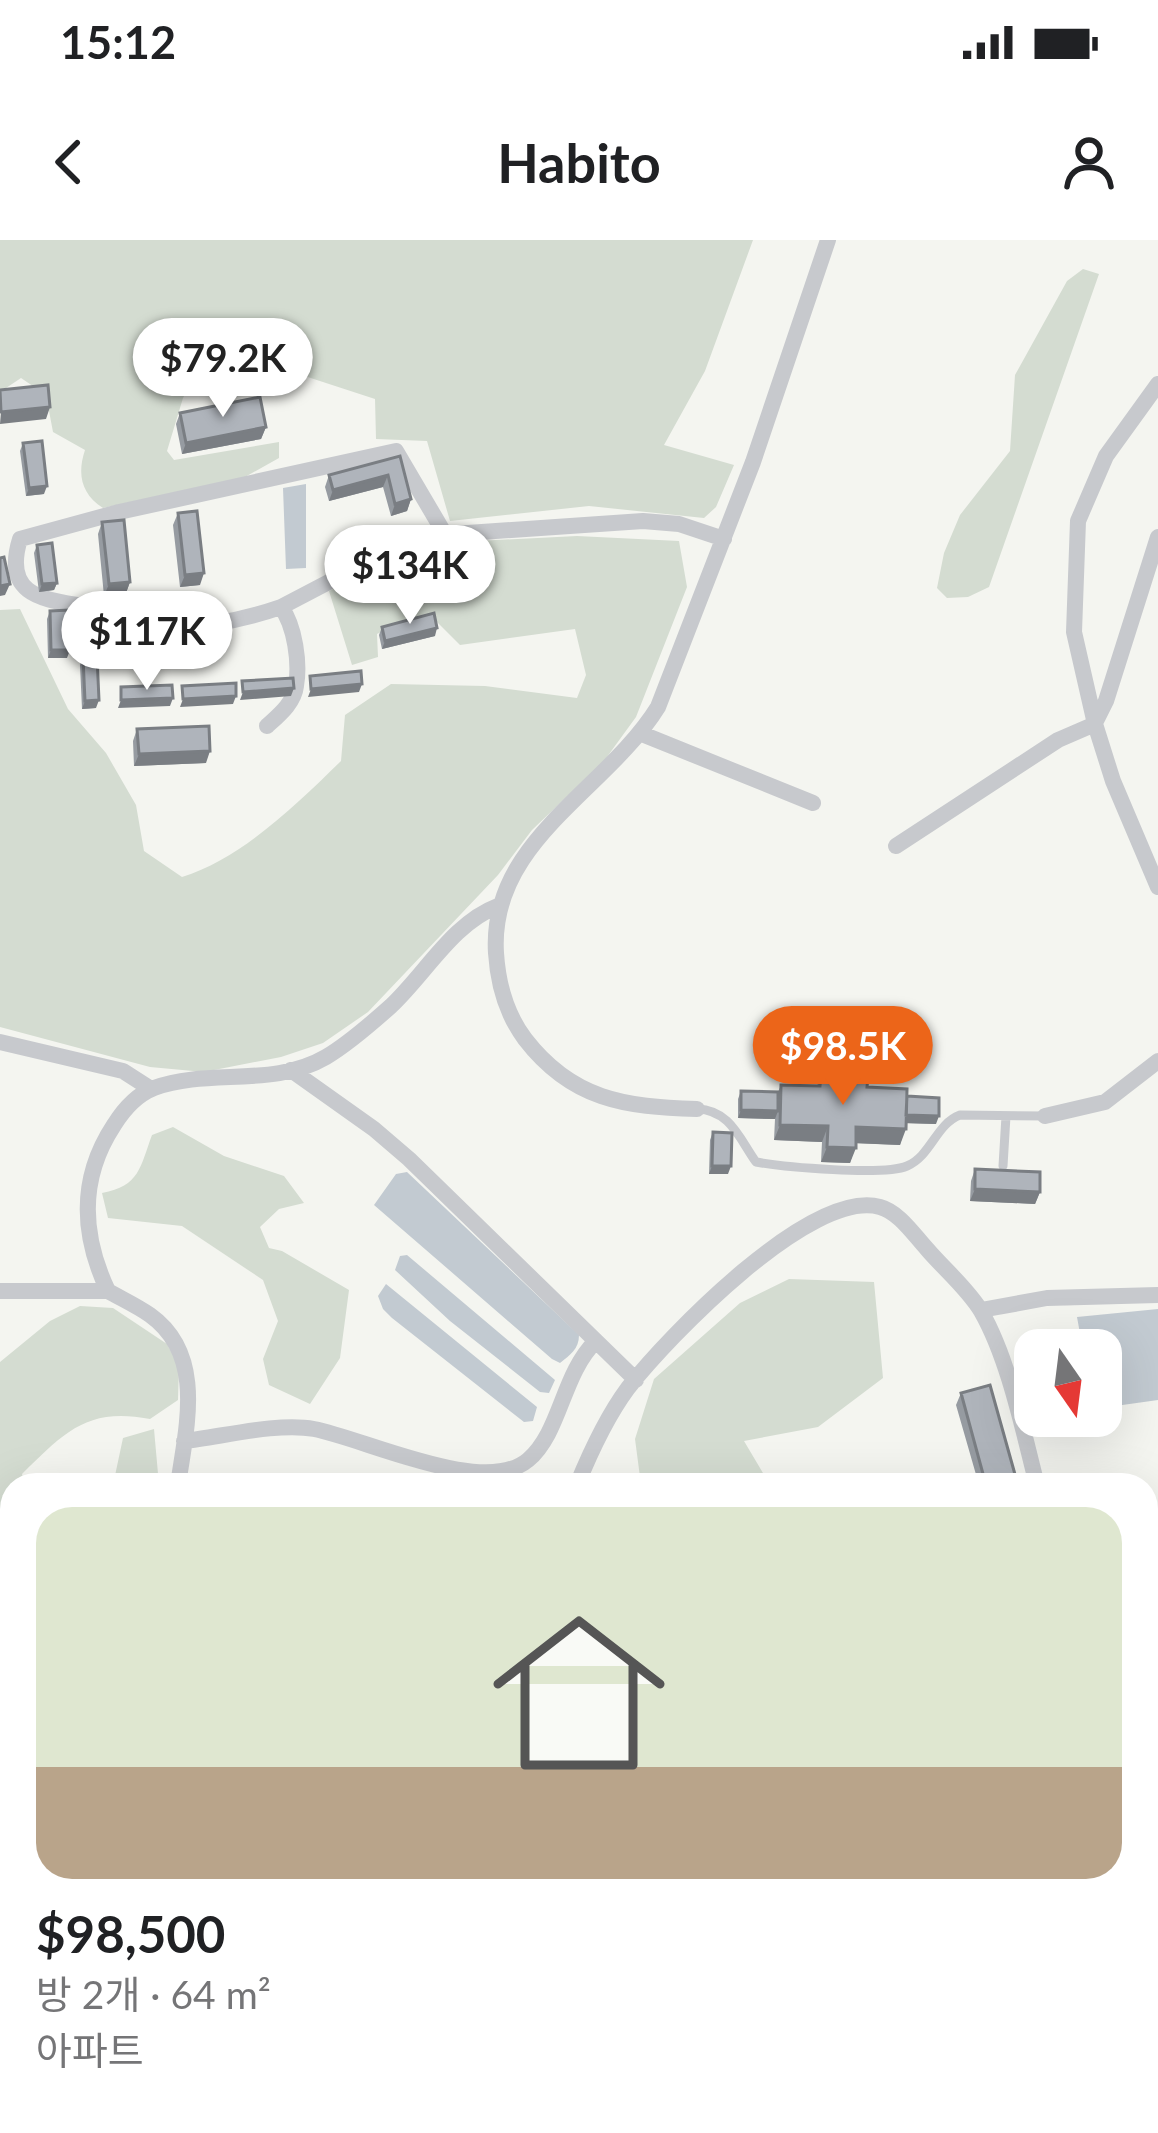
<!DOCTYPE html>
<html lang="ko">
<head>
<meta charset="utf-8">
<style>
  :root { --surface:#fff; --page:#f6f6f6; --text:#202124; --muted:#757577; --line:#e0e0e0; --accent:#ec6519 }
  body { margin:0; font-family:Lato,"Noto Sans KR",sans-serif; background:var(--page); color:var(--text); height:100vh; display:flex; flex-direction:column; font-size:45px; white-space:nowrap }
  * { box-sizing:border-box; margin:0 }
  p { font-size:39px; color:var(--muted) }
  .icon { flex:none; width:66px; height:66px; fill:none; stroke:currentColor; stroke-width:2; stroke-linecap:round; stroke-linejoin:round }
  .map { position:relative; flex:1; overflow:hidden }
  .panel { position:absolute; left:0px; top:1233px; width:1158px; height:660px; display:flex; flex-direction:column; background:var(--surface); border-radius:36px 36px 0 0; box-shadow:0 12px 48px #0002 }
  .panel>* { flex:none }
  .needle { width:78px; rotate:166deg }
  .fabs { position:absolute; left:1014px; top:1089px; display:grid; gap:24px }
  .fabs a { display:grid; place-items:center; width:108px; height:108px; border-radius:24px; background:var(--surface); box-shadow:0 12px 48px #0002; font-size:60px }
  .price { position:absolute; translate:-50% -102px; padding:0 27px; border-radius:42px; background:#fff; color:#222; font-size:39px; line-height:78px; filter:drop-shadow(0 3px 6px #0008) }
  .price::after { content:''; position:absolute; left:50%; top:72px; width:36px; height:27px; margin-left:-18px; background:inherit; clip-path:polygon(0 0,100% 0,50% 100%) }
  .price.selected { background:var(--accent); color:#fff }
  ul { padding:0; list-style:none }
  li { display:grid; align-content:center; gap:24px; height:636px; padding:0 36px }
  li+li { border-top:3px solid var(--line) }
  li span { display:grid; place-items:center; height:372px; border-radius:36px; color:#555 }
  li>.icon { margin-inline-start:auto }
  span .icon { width:216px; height:216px; fill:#fffc; stroke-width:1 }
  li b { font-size:51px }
  .status { display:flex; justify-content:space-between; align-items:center; height:84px; padding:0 60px; background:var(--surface); direction:ltr }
  .status svg { height:33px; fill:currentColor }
  header { display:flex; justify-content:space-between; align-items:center; height:156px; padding:0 36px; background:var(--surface); font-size:54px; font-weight:700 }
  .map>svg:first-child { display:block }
</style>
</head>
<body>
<div class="status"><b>15:12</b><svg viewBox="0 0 49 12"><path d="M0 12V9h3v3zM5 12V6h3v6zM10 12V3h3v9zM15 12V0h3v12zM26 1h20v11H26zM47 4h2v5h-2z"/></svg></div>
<header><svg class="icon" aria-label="back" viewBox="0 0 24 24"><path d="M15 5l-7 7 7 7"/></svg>Habito<svg class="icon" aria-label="person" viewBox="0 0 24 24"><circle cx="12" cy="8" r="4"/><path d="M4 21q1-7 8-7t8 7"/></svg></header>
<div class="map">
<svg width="1158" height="1893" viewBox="0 0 1158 1893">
  <rect width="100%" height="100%" fill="#f4f5f0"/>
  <path fill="#d4dcd1" d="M 0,0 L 753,0 L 705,131 L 664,205 L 734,225 L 716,267 L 704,278 L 589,266 L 450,281 L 427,201 L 376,199 L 375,159 L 237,114 L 216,97 L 183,158 L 167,211 L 174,220 L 279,202 L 279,218 L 245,237 L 103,268 C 81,254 77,234 85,210 L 53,192 L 46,155 L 21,138 L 0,152 Z
    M 1083,29 L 1099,34 L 989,347 L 968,357 L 947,358 L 937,348 L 944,313 L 960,275 L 1010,211 L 1015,135 L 1067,41 Z
    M 577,296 L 679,301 L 687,347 L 636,477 L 604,521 L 532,590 L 498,635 L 368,772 L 323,803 L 281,817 L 204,832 L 150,827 L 0,787 L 0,370 L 20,369 L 68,469 L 106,513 L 136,565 L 144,611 L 182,637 C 242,618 296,565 341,521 L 345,475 L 391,444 L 485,446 L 577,458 L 586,435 L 575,389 L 460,405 L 435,380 L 400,382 L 377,394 L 378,417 L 352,425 L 329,351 L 387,323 L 456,302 Z
    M 173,887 L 224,916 L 284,936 L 304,963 L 279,969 L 260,987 L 269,1008 L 282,1011 L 349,1050 L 340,1118 L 310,1164 L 269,1145 L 263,1119 L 278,1081 L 263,1040 L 182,986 L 108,978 L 102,953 C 140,946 140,927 152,895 Z
    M 789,1039 L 874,1042 L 883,1138 L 818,1187 L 744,1201 L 770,1245 L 649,1245 L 640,1237 L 635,1199 L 654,1139 L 740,1063 Z
    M 80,1066 L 113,1068 L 167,1104 L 179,1127 L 178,1160 L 150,1179 C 87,1167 65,1192 22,1234 L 25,1245 L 12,1245 L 12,1483 L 0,1492 L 0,1122 L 50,1081 Z
    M 154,1189 L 159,1245 L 113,1245 L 123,1198 Z
    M 0,1791 L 12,1793 L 12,1881 L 137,1881 L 146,1893 L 0,1893 Z
    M 413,1881 L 620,1881 L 631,1893 L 410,1893 Z
    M 726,1881 L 1114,1881 L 1115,1893 L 732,1893 Z"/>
  <path fill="#c2cad1" d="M 306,244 L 306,328 L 286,329 L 283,248 Z
    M 407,932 L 579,1095 C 579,1109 570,1115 560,1123 L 552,1119 L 374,965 L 396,934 Z
    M 407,1015 L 555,1140 L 549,1153 L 540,1152 L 450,1081 L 395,1030 L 400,1016 Z
    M 386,1044 L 537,1167 L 533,1181 L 524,1182 L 392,1078 L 383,1069 L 378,1056 Z
    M 1158,1069 L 1158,1160 L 1101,1168 L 1101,1110 L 1083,1110 L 1077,1077 Z"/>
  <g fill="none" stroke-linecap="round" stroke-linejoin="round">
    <path stroke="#c7c9cd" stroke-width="9" d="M 697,869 C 730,870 739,898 756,922 C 783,927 884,936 907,926 C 931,916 936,884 960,875 L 1045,876
      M 1003,926 L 1006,876"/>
    <path stroke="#c7c9cd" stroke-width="16" d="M 281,367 L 346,333 L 443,291
      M 1095,483 L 1106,461 L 1158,297
      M 1095,484 L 1074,392 L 1078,281 L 1106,216 L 1158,144
      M 267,486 C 279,475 294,463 296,446 C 300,423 295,386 281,367 C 246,379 208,387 171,387 C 147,387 121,375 98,369 C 56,359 0,364 20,299 L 119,272 L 396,211 L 443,291 L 453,294 L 643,281 L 679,284 L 724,299
      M 642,494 L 813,563
      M 896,606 L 1058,500 L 1095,484 L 1113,541 L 1158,647
      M 0,802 L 123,831 L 151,849
      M 291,830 L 374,889 L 409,919 L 636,1140
      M 697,869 C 625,867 572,860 525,799 C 507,775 498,744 496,713 C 489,601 606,551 658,467 L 753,222 L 828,0
      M 1045,876 L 1105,862 L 1158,821
      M 0,1051 L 108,1051
      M 981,1070 L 1047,1058 L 1158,1055
      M 184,1201 C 221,1197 278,1182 314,1189 C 366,1199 484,1257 528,1220 C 561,1192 562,1134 596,1101
      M 178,1245 C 186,1188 206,1115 150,1075 C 137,1066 122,1059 108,1051 C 81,994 79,938 114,885 C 124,869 136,855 154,848 C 209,828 273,848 326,817 C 348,804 372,783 391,766 C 426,733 453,683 498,666
      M 577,1245 C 590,1213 608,1175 628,1148 C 668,1097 811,948 880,967 C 899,972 914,995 927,1009 C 944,1029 968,1049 981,1071 C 1009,1120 1023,1191 1037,1245
      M 0,1508 L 12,1498
      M 0,1553 L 12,1582
      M 1146,1577 L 1158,1577
      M 1146,1701 L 1158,1766
      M 0,1771 L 12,1768
      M 0,1785 L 12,1787
      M 146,1881 L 155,1893
      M 322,1881 L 323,1893
      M 629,1881 L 638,1893
      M 721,1881 L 727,1893
      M 404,1893 L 407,1881"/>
  </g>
  <path fill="#969ba1" d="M 180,173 L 266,187 L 261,199 L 182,214 L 176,184 Z
    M 23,203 L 44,254 L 26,256 L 20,211 Z
    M 400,216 L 411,259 L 407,271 L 391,276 L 383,247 L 329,261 L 325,247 L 329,235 Z
    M 178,273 L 200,345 L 180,347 L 173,285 Z
    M 102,282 L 130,342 L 126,353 L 104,356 L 98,294 Z
    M 37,305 L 57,343 L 54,350 L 39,352 L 34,313 Z
    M 50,371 L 67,418 L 48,418 L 47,379 Z
    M 382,387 L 435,396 L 382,409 L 379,395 Z
    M 83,417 L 96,468 L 82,469 L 80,425 Z
    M 137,489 L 206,523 L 134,526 L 133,501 Z
    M 821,835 L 907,856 L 936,884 L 906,883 L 900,905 L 856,903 L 850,923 L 821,922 L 822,902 L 774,900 L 775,879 L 738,878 L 738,859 L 741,851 L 778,852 L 781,845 L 817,846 Z
    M 713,892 L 728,934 L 709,934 L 710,900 Z
    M 975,929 L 1040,952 L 1035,964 L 970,961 L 971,941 Z
    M 1033,1109 L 1035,1110 L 1035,1136 L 1030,1117 Z
    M 961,1153 L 1014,1245 L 979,1245 L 956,1165 Z"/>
  <path fill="#7a7e83" d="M 50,167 L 46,179 L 0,184 L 1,172 Z
    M 266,187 L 261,199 L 182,214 L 186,203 Z
    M 388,235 L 383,247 L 329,261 L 333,250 Z
    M 47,246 L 44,254 L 26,256 L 29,248 Z
    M 411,259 L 407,271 L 391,276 L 395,264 Z
    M 204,333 L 200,345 L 180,347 L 185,335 Z
    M 130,342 L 126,353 L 104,356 L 109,344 Z
    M 57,343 L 54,350 L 39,352 L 42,344 Z
    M 10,344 L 5,355 L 0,356 L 0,346 Z
    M 437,388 L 435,396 L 382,409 L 385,401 Z
    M 51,410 L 70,410 L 67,418 L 48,418 Z
    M 362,444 L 359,452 L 308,457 L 311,449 Z
    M 294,448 L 291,456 L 240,460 L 243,452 Z
    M 236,456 L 233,464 L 180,467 L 183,459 Z
    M 173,458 L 170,466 L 118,468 L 121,460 Z
    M 99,460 L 96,468 L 82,469 L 85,461 Z
    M 210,511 L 206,523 L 134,526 L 139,514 Z
    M 741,870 L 778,871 L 775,879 L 738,878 Z
    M 904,875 L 939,876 L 936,884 L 901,883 Z
    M 780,885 L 828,886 L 822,902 L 774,900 Z
    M 856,887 L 906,889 L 900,905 L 851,903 Z
    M 827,907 L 856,908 L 850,923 L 821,922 Z
    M 712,926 L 731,926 L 728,934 L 709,934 Z
    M 975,949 L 1040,952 L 1035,964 L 970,961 Z
    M 1049,1176 L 1065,1176 L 1047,1182 Z
    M 1016,1238 L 1014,1245 L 989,1245 Z"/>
  <path fill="#afb4bb" stroke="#7a7e83" stroke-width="3" d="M 48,145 L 50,167 L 1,172 L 0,150 Z
    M 260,157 L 266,187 L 186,203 L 180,173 Z
    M 42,201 L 47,246 L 29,248 L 23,203 Z
    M 400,216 L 411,259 L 395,264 L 388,235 L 333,250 L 329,235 Z
    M 197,271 L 204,333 L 185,335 L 178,273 Z
    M 124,280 L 130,342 L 109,344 L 102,282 Z
    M 52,303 L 57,343 L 42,344 L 37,305 Z
    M 4,317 L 10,344 L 0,346 L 0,318 Z
    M 69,370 L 70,410 L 51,410 L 50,371 Z
    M 434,373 L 437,388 L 385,401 L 382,387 Z
    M 97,416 L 99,460 L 85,461 L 83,417 Z
    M 361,431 L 362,444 L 311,449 L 310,436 Z
    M 293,438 L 294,448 L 243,452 L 242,441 Z
    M 236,443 L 236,456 L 183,459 L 182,446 Z
    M 172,445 L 173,458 L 121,460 L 121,447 Z
    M 209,486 L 210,511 L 139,514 L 137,489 Z
    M 821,835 L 868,837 L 867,847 L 907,849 L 906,889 L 856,887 L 856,908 L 827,907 L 828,886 L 780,885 L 781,845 L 820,846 Z
    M 741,851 L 778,852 L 778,871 L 741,870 Z
    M 907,856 L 939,858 L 939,876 L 906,875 Z
    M 713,892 L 732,893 L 731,926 L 712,926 Z
    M 975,929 L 1040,932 L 1040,952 L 975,949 Z
    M 1051,1105 L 1052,1110 L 1035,1110 L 1035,1117 L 1033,1109 Z
    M 990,1145 L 1016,1238 L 986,1245 L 961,1153 Z"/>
</svg>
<div class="fabs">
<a><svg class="needle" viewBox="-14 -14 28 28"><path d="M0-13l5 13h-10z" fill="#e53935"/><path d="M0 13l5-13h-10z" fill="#757577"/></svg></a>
</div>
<b class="price" style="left:223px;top:180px">$79.2K</b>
<b class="price" style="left:410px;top:387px">$134K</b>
<b class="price" style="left:147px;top:453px">$117K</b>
<b class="price selected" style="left:843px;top:868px">$98.5K</b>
<section class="panel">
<ul>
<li><span style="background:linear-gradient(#dfe7d0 70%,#b9a48a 0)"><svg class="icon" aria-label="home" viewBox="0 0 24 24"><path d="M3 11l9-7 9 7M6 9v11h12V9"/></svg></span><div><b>$98,500</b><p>방 2개 · 64 m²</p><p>아파트</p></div></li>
</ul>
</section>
</div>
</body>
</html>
